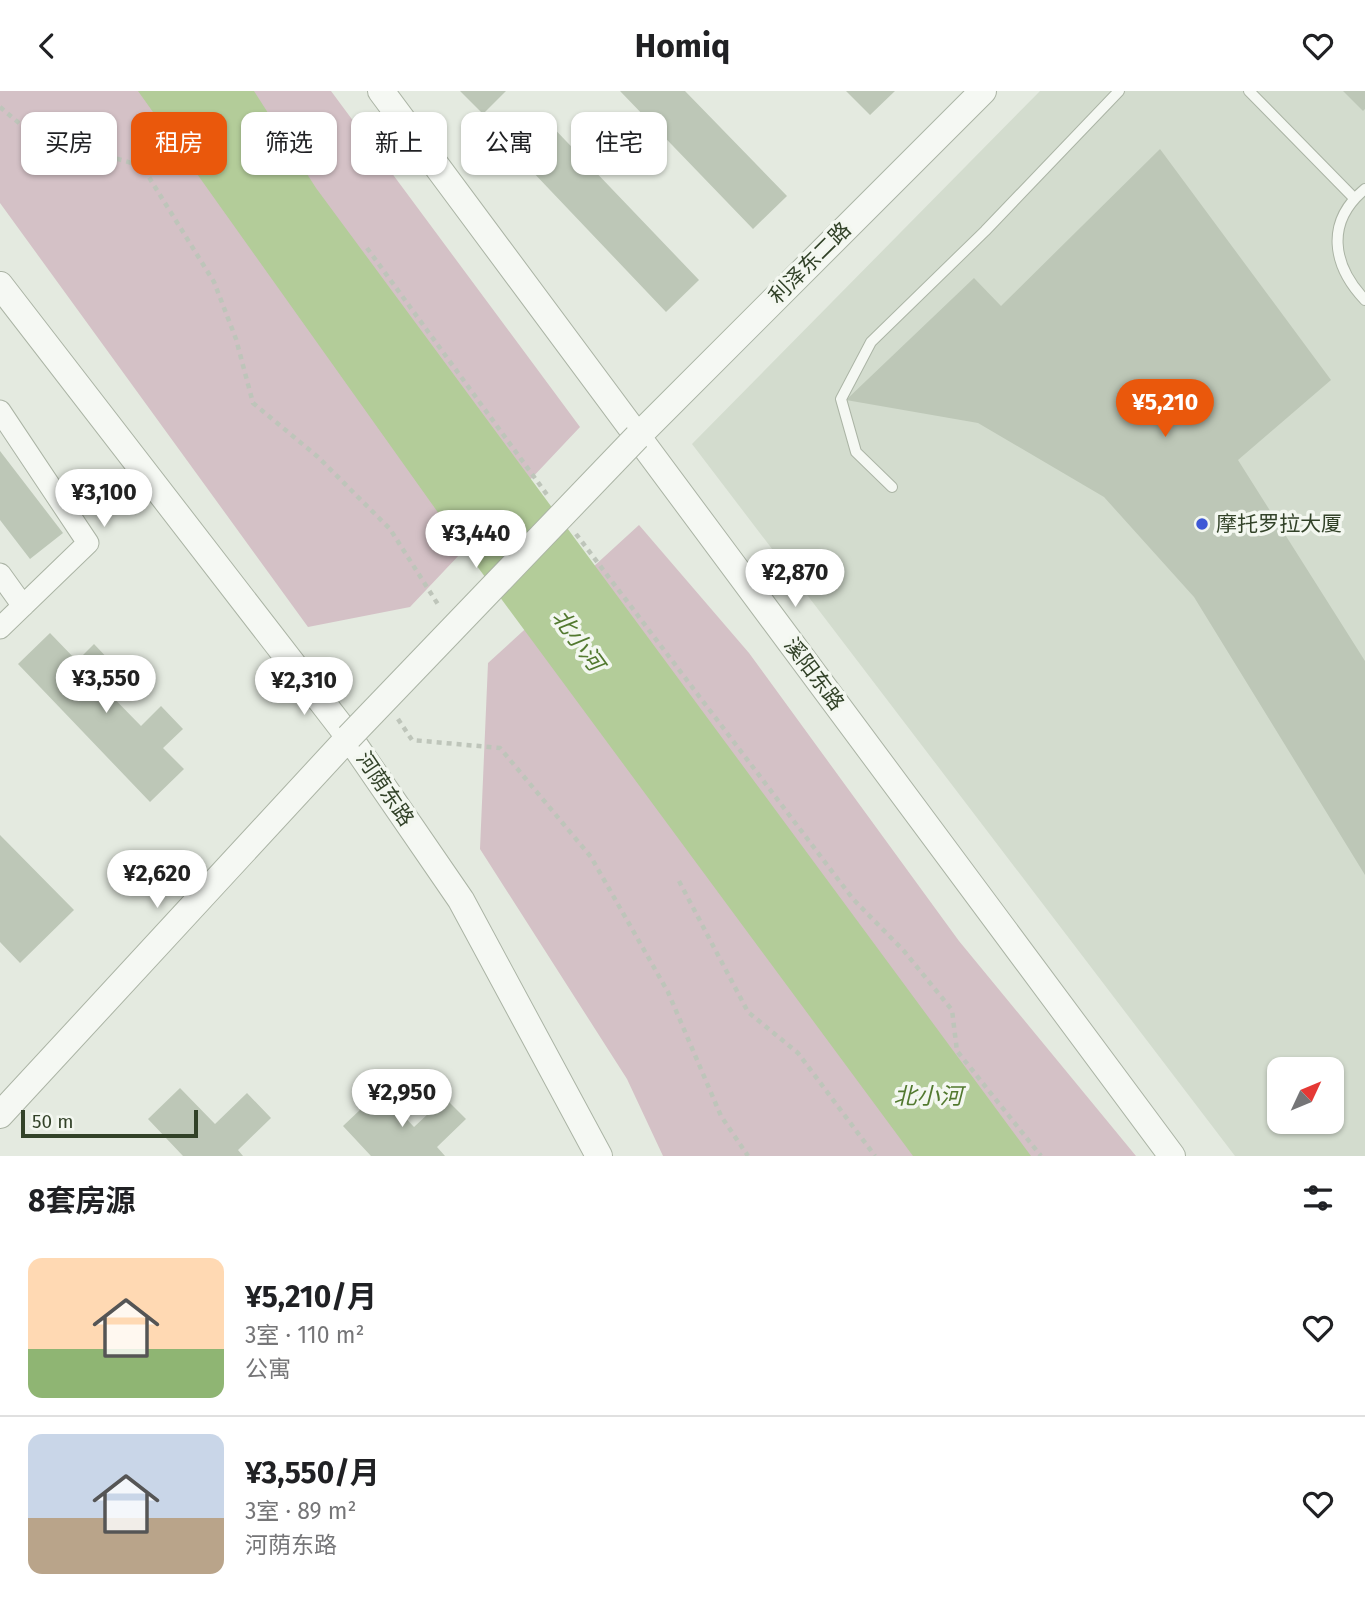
<!DOCTYPE html>
<html lang="zh">
<head>
<meta charset="utf-8">
<style>
  :root { --surface:#fff; --page:#f6f6f6; --text:#202124; --muted:#757577; --line:#e0e0e0; --accent:#ea580c }
  body { margin:0; font-family:"Fira Sans","Noto Sans SC",sans-serif; background:var(--page); color:var(--text); height:100vh; display:flex; flex-direction:column; font-size:26px; white-space:nowrap }
  * { box-sizing:border-box; margin:0 }
  p { font-size:23px; color:var(--muted) }
  .icon { flex:none; width:38px; height:38px; fill:none; stroke:currentColor; stroke-width:2; stroke-linecap:round; stroke-linejoin:round }
  .map { position:relative; height:1065px; overflow:hidden }
  .panel { display:flex; flex-direction:column; background:var(--surface); flex:1 }
  .panel>* { flex:none }
  .guide { position:absolute; left:21px; top:21px; width:700px; height:63px; display:flex; gap:14px }
  .needle { width:46px; rotate:46deg }
  .controls { position:absolute; left:1267px; top:966px; display:grid; gap:14px }
  .controls a { display:grid; place-items:center; width:77px; height:77px; border-radius:14px; background:var(--surface); box-shadow:0 2px 5px #0004; font-size:35px }
  .scale { position:absolute; left:21px; bottom:18px; width:177px; box-sizing:border-box; padding-left:7px; border:4px solid #324228; border-top:0; font-size:19px; line-height:24px; white-space:nowrap; color:#324228; -webkit-text-stroke:5px #f3f7f0; paint-order:stroke }
  .price { position:absolute; translate:-50% -60px; padding:0 16px; border-radius:24px; background:#fff; color:#222; font-size:23px; line-height:46px; filter:drop-shadow(0 2px 4px #0008) }
  .price::after { content:''; position:absolute; left:50%; top:42px; width:21px; height:16px; margin-left:-10px; background:inherit; clip-path:polygon(0 0,100% 0,50% 100%) }
  .price.active { background:var(--accent); color:#fff }
  ul { padding:0; list-style:none }
  li { display:flex; align-items:center; gap:21px; height:175px; padding:0 28px }
  li+li { border-top:2px solid var(--line) }
  li span { display:grid; place-items:center; flex:none; width:196px; height:140px; border-radius:14px; color:#555 }
  li>.icon { margin-inline-start:auto }
  span .icon { width:84px; height:84px; fill:#fffc; stroke-width:1 }
  li b { font-size:30px }
  h2 { display:flex; justify-content:space-between; align-items:center; height:84px; padding:0 28px; font-size:30px }
  .tag { padding:0 24px; border-radius:14px; background:var(--surface); box-shadow:0 2px 5px #0004; font-size:24px; line-height:63px }
  .tag.active { background:var(--accent); color:#fff }
  header { display:flex; justify-content:space-between; align-items:center; height:91px; padding:0 28px; background:var(--surface); font-size:32px; font-weight:700 }
  .map>svg:first-child { display:block }
</style>
</head>
<body>
<header><svg class="icon" aria-label="back" viewBox="0 0 24 24"><path d="M15 5l-7 7 7 7"/></svg>Homiq<svg class="icon" aria-label="heart" viewBox="0 0 24 24"><path d="M12 20l-8-8c-3-5 5-10 8-4 3-6 11-1 8 4z"/></svg></header>
<div class="map">
<svg width="1365" height="1065" viewBox="0 0 1365 1065">
  <rect width="100%" height="100%" fill="#e4eae0"/>
  <path fill="#d3dcce" fill-rule="evenodd" d="M 1040,0 L 1365,0 L 1365,1065 L 1235,1065 L 692,353 ZM 1279,978 L 1332,978 L 1332,1031 L 1279,1031 Z"/>
  <path fill="#d4c1c6" d="M 0,0 L 331,0 L 580,336 L 410,516 L 308,536 L 0,112 Z
    M 639,434 L 749,562 L 959,850 L 1136,1065 L 663,1065 L 627,988 L 480,758 L 488,572 Z"/>
  <path fill="#b3cc99" d="M 138,0 L 254,0 L 316,97 L 1031,1065 L 913,1065 L 454,444 Z"/>
  <path fill="#bdc7b7" d="M 460,0 L 506,0 L 483,23 Z
    M 620,0 L 685,0 L 787,105 L 753,138 Z
    M 846,0 L 895,0 L 870,24 Z
    M 1343,0 L 1365,0 L 1365,18 L 1363,20 Z
    M 544,27 L 699,189 L 666,221 L 511,58 Z
    M 1160,58 L 1331,289 L 1238,369 L 1365,570 L 1365,784 L 1194,506 L 1104,406 L 978,332 L 846,309 L 974,187 L 1001,215 Z
    M 0,360 L 63,442 L 30,468 L 0,429 Z
    M 50,542 L 77,570 L 94,553 L 113,573 L 96,589 L 141,635 L 161,615 L 183,638 L 163,657 L 184,678 L 150,711 L 18,573 Z
    M 0,744 L 74,819 L 20,872 L 0,851 Z
    M 180,997 L 215,1033 L 247,1002 L 271,1027 L 238,1059 L 243,1065 L 183,1065 L 148,1028 Z
    M 380,1000 L 414,1036 L 445,1007 L 466,1028 L 437,1056 L 445,1065 L 371,1065 L 343,1035 Z"/>
  <g fill="none" stroke-linecap="round" stroke-linejoin="round">
    <g stroke="#abb4a5" stroke-width="12">
      <path id="service" d="M 1249,0 L 1354,107
        M 1365,98 C 1325,131 1332,174 1365,209
        M 892,396 L 856,361 L 841,308 L 871,251 L 985,140 L 1119,0"/>
    </g>
    <g stroke="#abb4a5" stroke-width="23">
      <path id="minor" d="M 0,320 L 88,452 L 0,537
        M 0,483 L 23,515"/>
    </g>
    <g stroke="#abb4a5" stroke-width="28">
      <path id="tertiary" d="M 381,0 L 1172,1065
        M 0,194 L 349,646 L 461,809 L 599,1065
        M 637,346 L 983,0
        M 0,1024 L 349,646"/>
    </g>
    <path stroke="#bec5ba" stroke-width="4.5" stroke-dasharray="5 5" stroke-linecap="butt" d="M 0,16 L 32,43 L 142,75 L 214,191 L 236,248 L 253,312 L 318,366 L 390,438 L 439,515
      M 367,157 L 548,405
      M 576,443 L 853,808 L 904,860 L 952,919 L 957,960 L 1041,1065
      M 398,628 L 412,649 L 500,657 L 591,766 L 668,901 L 721,1025 L 748,1065
      M 679,790 L 748,921 L 798,962 L 875,1065"/>
    <use href="#service" stroke="#f5f8f3" stroke-width="10"/>
    <use href="#minor" stroke="#f5f8f3" stroke-width="21"/>
    <use href="#tertiary" stroke="#f5f8f3" stroke-width="26"/>
    <g stroke="#abb4a5" stroke-width="28" stroke-linecap="butt">
      <path id="tertiary-bridge" d="M 349,646 L 637,346"/>
    </g>
    <use href="#tertiary-bridge" stroke="#f5f8f3" stroke-width="26"/>
  </g>
  <circle fill="#3e58d6" stroke="#f3f7f0" stroke-width="2.5" cx="1202" cy="433" r="7"/>
  <g text-anchor="middle" dominant-baseline="central" stroke-width="7" stroke-linejoin="round" paint-order="stroke">
    <g font-size="21" fill="#324228" stroke="#f3f7f0">
      <text transform="translate(810 172) rotate(-45)">利泽东二路</text>
      <text transform="translate(814 583) rotate(53)">溪阳东路</text>
      <text transform="translate(385 698) rotate(56)">河荫东路</text>
    </g>
    <g font-size="21" fill="#324228" stroke="#f3f7f0" text-anchor="start">
      <text x="1216" y="433">摩托罗拉大厦</text>
    </g>
    <g font-size="23" font-style="italic" fill="#52792f" stroke="#f3f7f0">
      <text transform="translate(578 549) rotate(54)">北小河</text>
      <text x="928" y="1005">北小河</text>
    </g>
  </g>
</svg>
<div class="controls">
<a><svg class="needle" viewBox="-14 -14 28 28"><path d="M0-13l5 13h-10z" fill="#e53935"/><path d="M0 13l5-13h-10z" fill="#757577"/></svg></a>
</div>
<div class="scale">50 m</div>
<b class="price active" style="left:1165px;top:348px">¥5,210</b>
<b class="price" style="left:104px;top:438px">¥3,100</b>
<b class="price" style="left:476px;top:479px">¥3,440</b>
<b class="price" style="left:795px;top:518px">¥2,870</b>
<b class="price" style="left:106px;top:624px">¥3,550</b>
<b class="price" style="left:304px;top:626px">¥2,310</b>
<b class="price" style="left:157px;top:819px">¥2,620</b>
<b class="price" style="left:402px;top:1038px">¥2,950</b>
<div class="guide">
<a class="tag">买房</a>
<a class="tag active">租房</a>
<a class="tag">筛选</a>
<a class="tag">新上</a>
<a class="tag">公寓</a>
<a class="tag">住宅</a>
</div>
</div>
<section class="panel">
<h2>8套房源<svg class="icon" aria-label="filters" viewBox="0 0 24 24"><path d="M4 7h16M4 17h16"/><circle cx="9" cy="7" r="2"/><circle cx="15" cy="17" r="2"/></svg></h2>
<ul>
<li><span style="background:linear-gradient(#ffd9b3 65%,#8fb573 0)"><svg class="icon" aria-label="home" viewBox="0 0 24 24"><path d="M3 11l9-7 9 7M6 9v11h12V9"/></svg></span><div><b>¥5,210/月</b><p>3室 · 110 m²</p><p>公寓</p></div><svg class="icon" aria-label="heart" viewBox="0 0 24 24"><path d="M12 20l-8-8c-3-5 5-10 8-4 3-6 11-1 8 4z"/></svg></li>
<li><span style="background:linear-gradient(#c9d6e8 60%,#b9a48a 0)"><svg class="icon" aria-label="home" viewBox="0 0 24 24"><path d="M3 11l9-7 9 7M6 9v11h12V9"/></svg></span><div><b>¥3,550/月</b><p>3室 · 89 m²</p><p>河荫东路</p></div><svg class="icon" aria-label="heart" viewBox="0 0 24 24"><path d="M12 20l-8-8c-3-5 5-10 8-4 3-6 11-1 8 4z"/></svg></li>
</ul>
</section>
</body>
</html>
